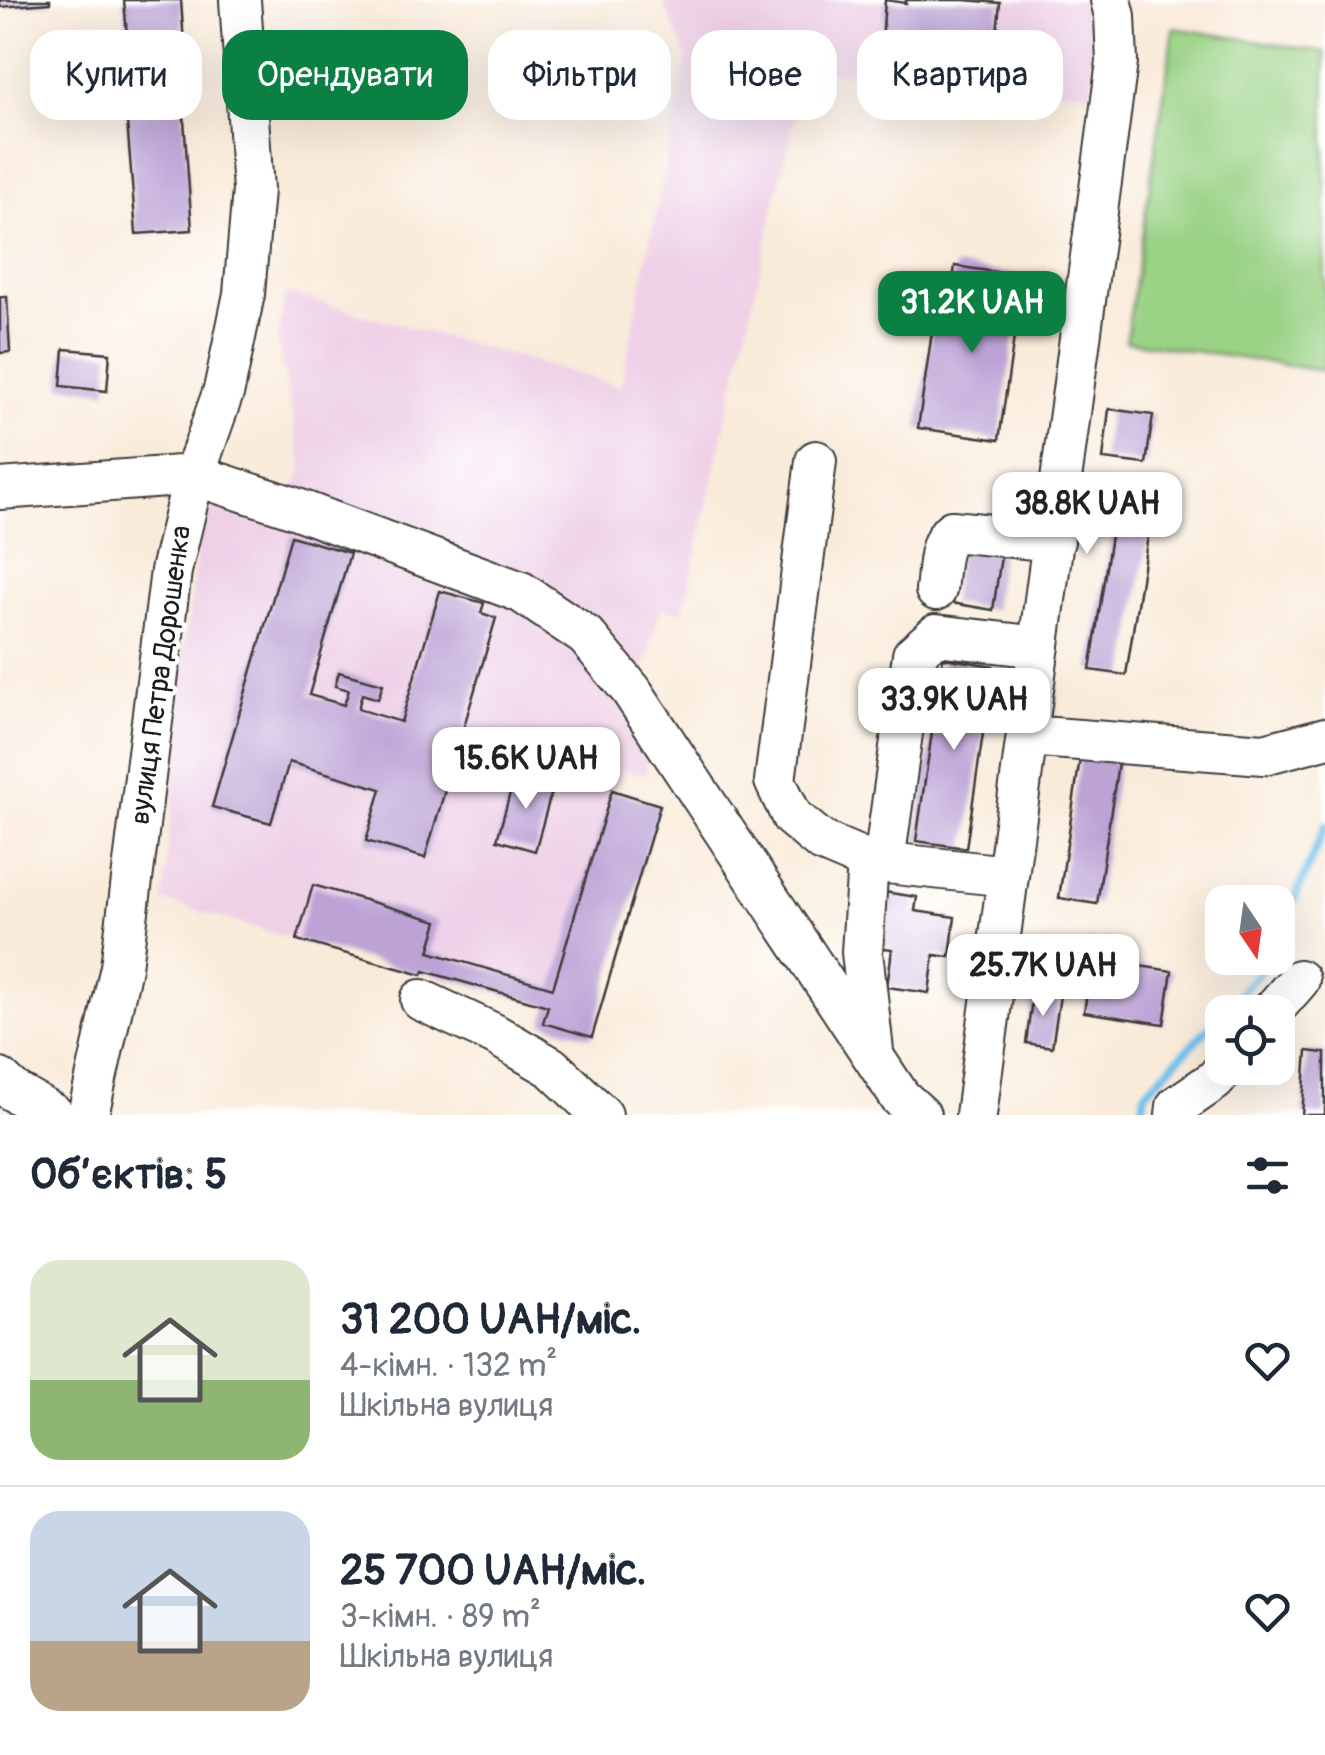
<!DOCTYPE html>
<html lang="uk">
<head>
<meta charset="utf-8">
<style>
  :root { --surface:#fff; --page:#f2f2f3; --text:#1f2937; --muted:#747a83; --line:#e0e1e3; --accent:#0b8043 }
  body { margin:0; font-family:Pangolin,sans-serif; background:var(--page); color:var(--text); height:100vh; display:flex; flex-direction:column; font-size:38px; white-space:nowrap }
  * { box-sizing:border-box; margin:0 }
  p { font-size:32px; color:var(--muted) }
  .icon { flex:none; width:55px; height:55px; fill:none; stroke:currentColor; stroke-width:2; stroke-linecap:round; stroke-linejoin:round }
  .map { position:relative; height:1115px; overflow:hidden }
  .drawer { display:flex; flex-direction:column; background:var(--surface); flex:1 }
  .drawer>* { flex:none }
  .top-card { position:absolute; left:30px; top:30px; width:1265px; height:90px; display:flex; gap:20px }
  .needle { width:65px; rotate:167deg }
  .fabs { position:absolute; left:1205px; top:885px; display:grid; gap:20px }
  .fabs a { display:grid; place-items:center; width:90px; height:90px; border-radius:20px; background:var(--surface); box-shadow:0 10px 40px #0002; font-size:50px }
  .price { position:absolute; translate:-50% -85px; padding:0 22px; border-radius:20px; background:#fff; color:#222; font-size:32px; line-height:65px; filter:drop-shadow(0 2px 5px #0008) }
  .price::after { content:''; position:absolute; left:50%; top:60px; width:30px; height:22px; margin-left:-15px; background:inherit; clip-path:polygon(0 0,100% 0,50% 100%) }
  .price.on { background:var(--accent); color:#fff }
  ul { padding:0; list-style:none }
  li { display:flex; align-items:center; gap:30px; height:250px; padding:0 30px }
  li+li { border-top:2px solid var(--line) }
  li span { display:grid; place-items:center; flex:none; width:280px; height:200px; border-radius:30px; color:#555 }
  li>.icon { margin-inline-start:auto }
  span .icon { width:120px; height:120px; fill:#fffc; stroke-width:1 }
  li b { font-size:42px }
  h2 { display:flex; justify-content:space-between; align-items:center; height:120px; padding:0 30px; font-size:42px }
  .chip { padding:0 35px; border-radius:30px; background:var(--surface); box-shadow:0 10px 40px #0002; font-size:35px; line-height:90px }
  .chip.on { background:var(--accent); color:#fff }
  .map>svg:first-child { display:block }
</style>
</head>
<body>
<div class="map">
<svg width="1325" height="1115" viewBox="0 0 1325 1115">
  <rect width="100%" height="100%" fill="#fff"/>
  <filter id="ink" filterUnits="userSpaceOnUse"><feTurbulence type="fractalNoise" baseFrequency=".01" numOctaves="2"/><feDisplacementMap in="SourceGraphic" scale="20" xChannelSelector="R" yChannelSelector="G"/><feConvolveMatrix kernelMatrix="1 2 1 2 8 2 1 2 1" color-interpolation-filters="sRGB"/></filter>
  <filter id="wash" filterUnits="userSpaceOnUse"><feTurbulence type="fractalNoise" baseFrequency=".0048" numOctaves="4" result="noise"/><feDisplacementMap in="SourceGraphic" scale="40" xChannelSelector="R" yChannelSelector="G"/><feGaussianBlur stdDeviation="2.25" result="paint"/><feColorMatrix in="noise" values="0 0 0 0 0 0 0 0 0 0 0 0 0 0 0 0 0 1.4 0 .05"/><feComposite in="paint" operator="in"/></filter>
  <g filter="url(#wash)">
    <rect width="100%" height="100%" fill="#f9ebda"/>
    <path fill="#eed0e7" d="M 662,0 L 1086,0 L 1091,24 L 1093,93 L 805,70 L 683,612 L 661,608 L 644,669 L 647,774 L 618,770 L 553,988 L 429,952 L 438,921 L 314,885 L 297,940 L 163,901 L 173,794 L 170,754 L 200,529 L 207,509 L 214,508 L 280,529 L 303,467 L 277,341 L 286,293 L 621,386 L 687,58 Z"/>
    <path fill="#9ad285" stroke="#5b7750" stroke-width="2.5" d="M 1174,28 L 1325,52 L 1325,371 L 1126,341 Z"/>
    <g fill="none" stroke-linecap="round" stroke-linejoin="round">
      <path stroke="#6ec0ea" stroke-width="8" d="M 1278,951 L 1296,896 L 1325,826
        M 1223,1012 L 1272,958
        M 1145,1115 L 1143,1107 L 1145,1093 L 1222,1014"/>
    </g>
    <g id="blocks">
      <path fill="#bca2d5" d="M 0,0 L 50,0 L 50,3 L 0,7 Z
        M 124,0 L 181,0 L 184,44 L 128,48 Z
        M 885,0 L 906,3 L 906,0 L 964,0 L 1000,3 L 995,53 L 882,42 Z
        M 182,92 L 192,230 L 136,234 L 125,96 Z
        M 955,266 L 1023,276 L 999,440 L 918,428 L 933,325 L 946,327 Z
        M 0,297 L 7,297 L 10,352 L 0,353 Z
        M 64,349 L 110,353 L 107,391 L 61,386 Z
        M 1109,409 L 1153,415 L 1146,464 L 1103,459 Z
        M 1113,523 L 1149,529 L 1126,675 L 1090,670 Z
        M 291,536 L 350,553 L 309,695 L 344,705 L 349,690 L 335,686 L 339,672 L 360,678 L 383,684 L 378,699 L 362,694 L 358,709 L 401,722 L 440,591 L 484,603 L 481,613 L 496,618 L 425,858 L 366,841 L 381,789 L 289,762 L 271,823 L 212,807 Z
        M 961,537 L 1003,543 L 993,610 L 951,603 Z
        M 943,658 L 993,666 L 966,848 L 916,841 Z
        M 1080,758 L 1118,763 L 1097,904 L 1059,898 Z
        M 516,772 L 554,783 L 535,851 L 497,840 Z
        M 612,790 L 660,805 L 592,1037 L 543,1023 L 548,1006 L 424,971 L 422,975 L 297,940 L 313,885 L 438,921 L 429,952 L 553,988 Z
        M 877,891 L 917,897 L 915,911 L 955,917 L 950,957 L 934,955 L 929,993 L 887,987 L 892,949 L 869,946 Z
        M 1075,956 L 1172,971 L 1164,1024 L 1084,1012 L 1088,986 L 1070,983 Z
        M 1033,992 L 1060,996 L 1052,1047 L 1026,1043 Z
        M 1307,1051 L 1325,1053 L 1325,1115 L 1302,1115 Z"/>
    </g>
  </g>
  <g filter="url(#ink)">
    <use href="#blocks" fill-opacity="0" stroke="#3d3b38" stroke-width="2.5"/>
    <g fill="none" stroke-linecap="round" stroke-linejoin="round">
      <g stroke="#3d3b38" stroke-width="44">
        <path id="minor" d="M 816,461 L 775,781 L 792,817 L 821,841 L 868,861 L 1008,876
          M 0,489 L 194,475 L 289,506 L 521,592 L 586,636 L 631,690 L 900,1097 L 920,1115
          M 936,590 C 939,571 937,544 952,531 L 1054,541
          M 1027,736 L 1264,754 L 1325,738
          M 868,861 L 862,952 L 873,1051
          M 884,862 L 913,655 L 936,635 L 1039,647
          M 421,1000 L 494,1034 L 551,1067 L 602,1115
          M 1271,1012 L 1299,980
          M 0,1079 L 13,1091 L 54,1115
          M 88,1115 L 121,967 L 171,571 L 194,475 L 224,390 L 244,294 L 253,190 L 240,0
          M 976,1115 L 1117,62 L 1115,16 L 1111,0
          M 1176,1115 L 1177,1106 L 1215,1080 L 1225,1068"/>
      </g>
      <use href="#minor" stroke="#fff" stroke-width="40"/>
    </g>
  </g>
  <g text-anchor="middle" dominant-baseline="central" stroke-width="9" stroke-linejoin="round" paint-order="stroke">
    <g font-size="28" fill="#1c1c1c" stroke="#fff">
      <text transform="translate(161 675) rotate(-82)">вулиця Петра Дорошенка</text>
    </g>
  </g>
</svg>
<div class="fabs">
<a><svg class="needle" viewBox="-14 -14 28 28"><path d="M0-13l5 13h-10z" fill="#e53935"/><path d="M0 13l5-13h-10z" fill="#747a83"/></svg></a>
<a><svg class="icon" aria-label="locate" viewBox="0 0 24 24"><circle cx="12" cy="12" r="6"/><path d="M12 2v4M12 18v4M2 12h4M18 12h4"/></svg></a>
</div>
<b class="price on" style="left:972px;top:356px">31.2K UAH</b>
<b class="price" style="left:1087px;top:557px">38.8K UAH</b>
<b class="price" style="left:954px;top:753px">33.9K UAH</b>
<b class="price" style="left:526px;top:812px">15.6K UAH</b>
<b class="price" style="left:1043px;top:1019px">25.7K UAH</b>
<div class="top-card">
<a class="chip">Купити</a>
<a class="chip on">Орендувати</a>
<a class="chip">Фільтри</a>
<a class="chip">Нове</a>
<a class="chip">Квартира</a>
</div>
</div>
<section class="drawer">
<h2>Об’єктів: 5<svg class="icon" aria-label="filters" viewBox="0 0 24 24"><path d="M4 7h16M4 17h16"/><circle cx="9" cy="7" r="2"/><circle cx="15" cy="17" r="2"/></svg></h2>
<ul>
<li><span style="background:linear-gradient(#dfe7d0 60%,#8fb573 0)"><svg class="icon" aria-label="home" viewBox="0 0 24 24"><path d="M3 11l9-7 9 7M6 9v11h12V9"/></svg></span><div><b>31 200 UAH/міс.</b><p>4-кімн. · 132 m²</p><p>Шкільна вулиця</p></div><svg class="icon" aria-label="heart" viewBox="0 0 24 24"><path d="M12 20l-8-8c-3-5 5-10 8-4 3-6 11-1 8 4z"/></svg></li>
<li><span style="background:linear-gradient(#c9d6e8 65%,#b9a48a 0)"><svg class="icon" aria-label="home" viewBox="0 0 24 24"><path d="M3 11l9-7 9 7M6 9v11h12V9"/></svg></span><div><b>25 700 UAH/міс.</b><p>3-кімн. · 89 m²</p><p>Шкільна вулиця</p></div><svg class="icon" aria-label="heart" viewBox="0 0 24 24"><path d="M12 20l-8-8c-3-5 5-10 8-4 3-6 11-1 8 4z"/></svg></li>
</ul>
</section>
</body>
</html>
